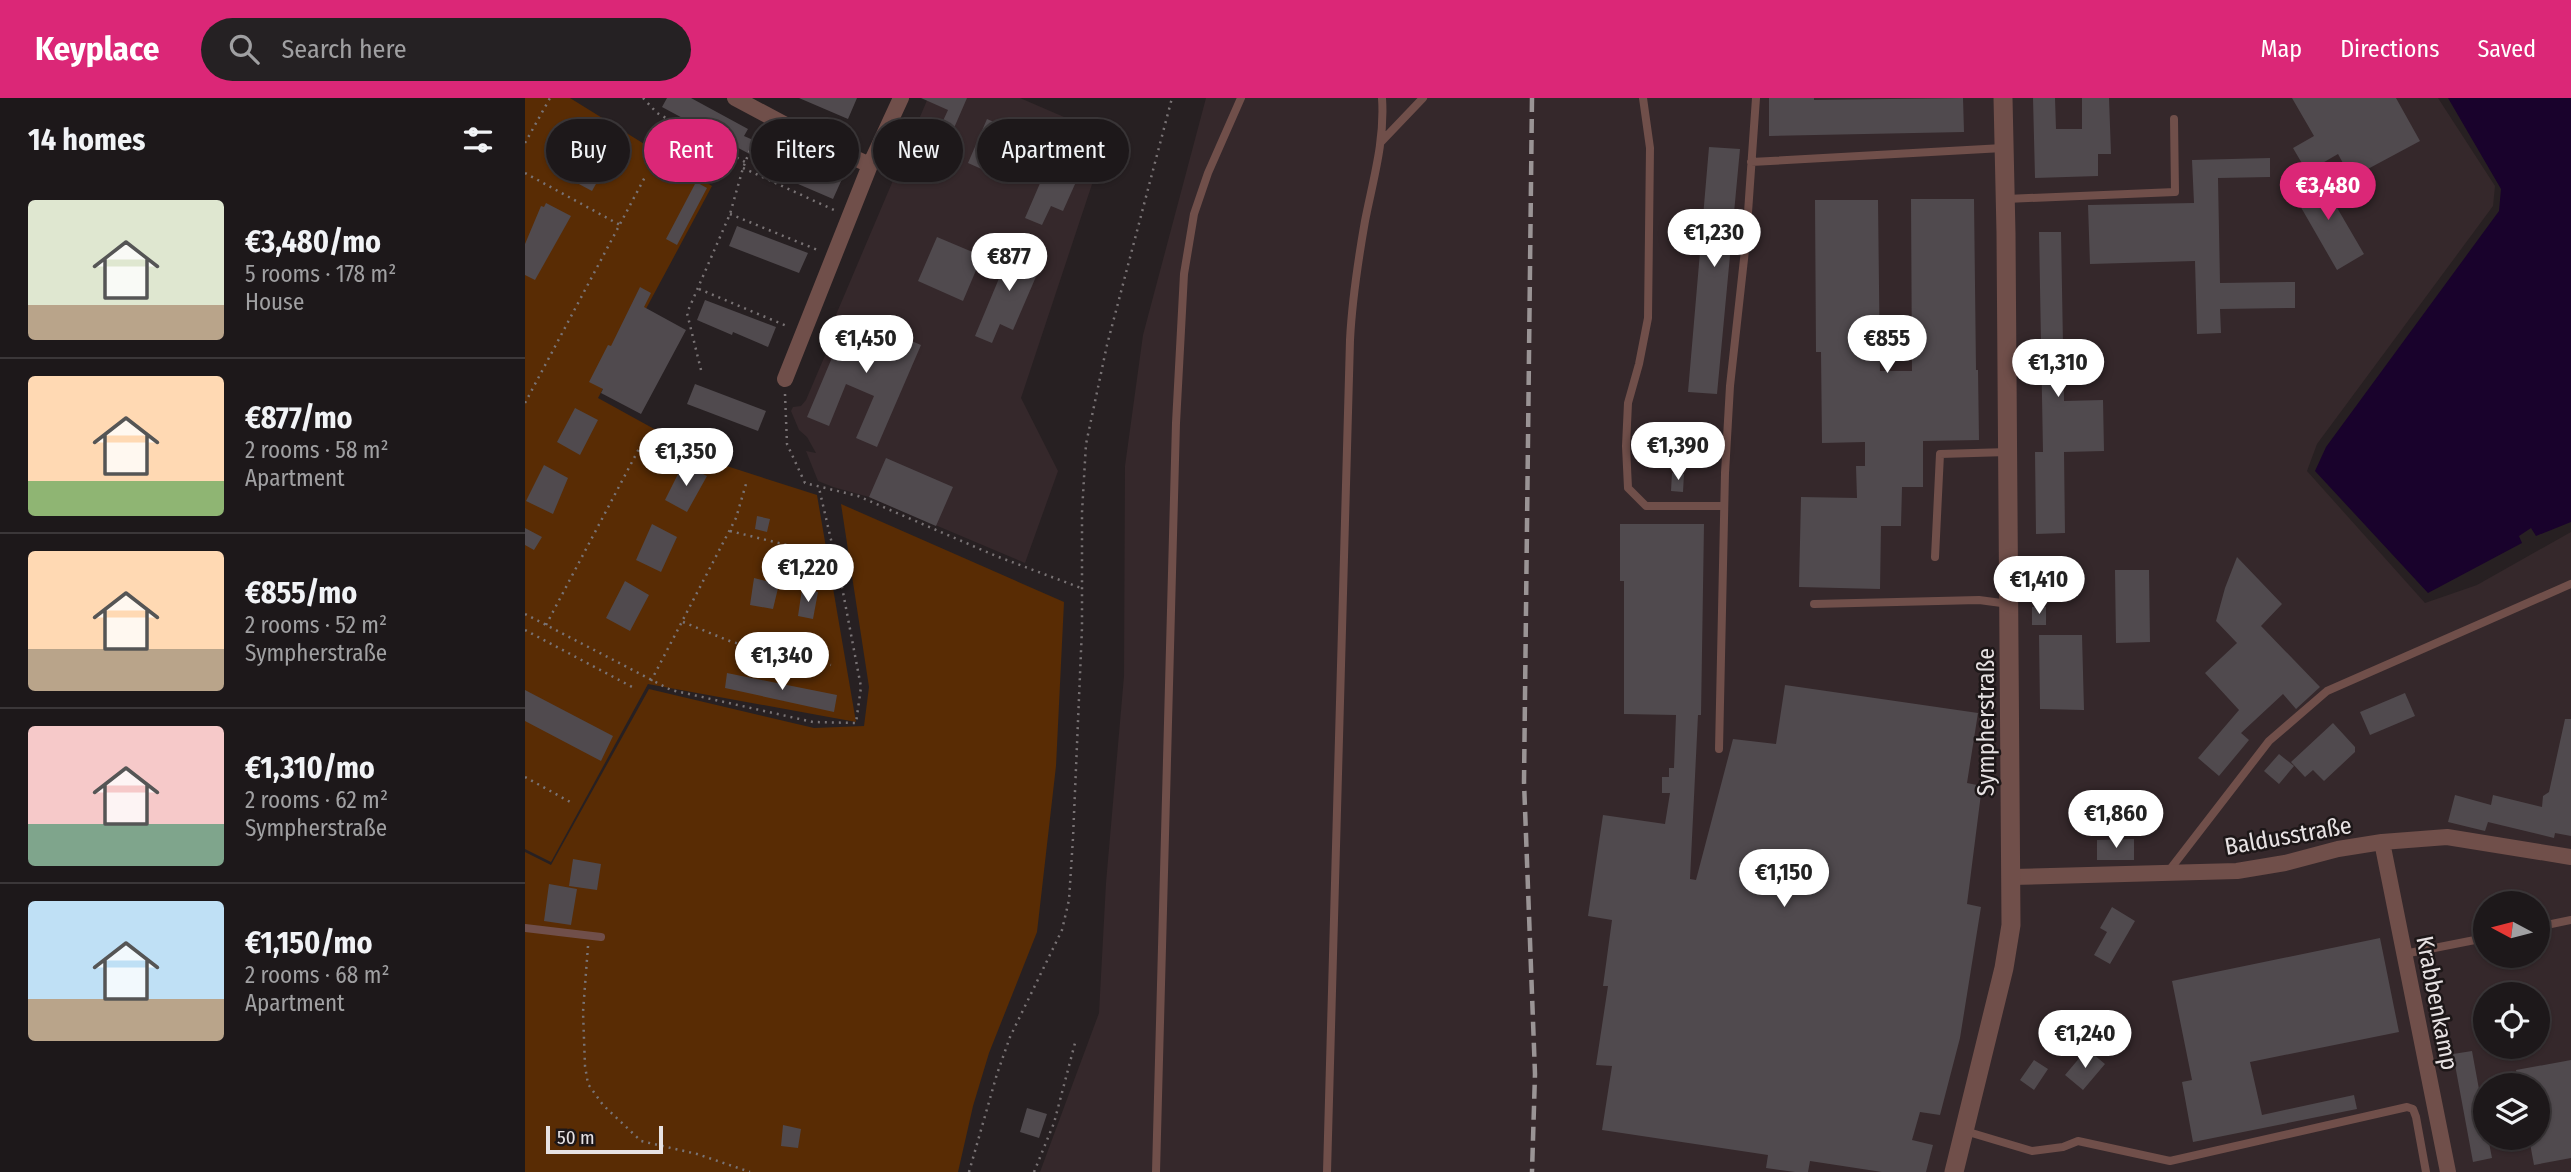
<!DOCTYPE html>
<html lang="en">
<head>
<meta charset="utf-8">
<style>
  :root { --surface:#1d181a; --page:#252123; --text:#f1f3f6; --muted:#a0a0a2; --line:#3b3739; --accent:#db2777 }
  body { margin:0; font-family:"Fira Sans Condensed",sans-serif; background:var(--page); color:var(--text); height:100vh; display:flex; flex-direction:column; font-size:26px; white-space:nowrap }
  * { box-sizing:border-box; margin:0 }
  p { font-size:23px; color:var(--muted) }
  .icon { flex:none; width:38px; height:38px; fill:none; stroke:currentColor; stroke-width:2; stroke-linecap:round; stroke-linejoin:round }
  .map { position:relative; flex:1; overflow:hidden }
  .drawer { display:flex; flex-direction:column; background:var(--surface); width:525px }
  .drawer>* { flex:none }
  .top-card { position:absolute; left:21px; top:21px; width:665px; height:63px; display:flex; gap:14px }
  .needle { width:46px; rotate:277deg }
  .buttons { position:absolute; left:1948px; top:793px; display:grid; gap:14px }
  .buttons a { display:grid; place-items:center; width:77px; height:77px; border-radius:50%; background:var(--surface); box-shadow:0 2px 5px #0004,0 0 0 2px var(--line); font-size:35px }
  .scale { position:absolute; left:21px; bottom:18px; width:117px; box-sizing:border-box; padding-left:7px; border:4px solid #e7e2e3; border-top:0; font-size:19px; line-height:24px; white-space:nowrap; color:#e7e2e3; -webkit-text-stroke:5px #1d1718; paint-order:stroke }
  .price { position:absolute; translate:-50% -60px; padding:0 16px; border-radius:24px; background:#fff; color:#222; font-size:23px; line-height:46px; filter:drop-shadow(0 2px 4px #0008) }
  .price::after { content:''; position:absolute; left:50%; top:42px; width:21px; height:16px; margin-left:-10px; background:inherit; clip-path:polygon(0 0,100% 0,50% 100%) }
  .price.on { background:var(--accent); color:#fff }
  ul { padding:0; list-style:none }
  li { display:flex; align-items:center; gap:21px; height:175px; padding:0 28px }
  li+li { border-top:2px solid var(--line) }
  li span { display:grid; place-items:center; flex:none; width:196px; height:140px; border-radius:7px; color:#555 }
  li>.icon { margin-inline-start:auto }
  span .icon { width:84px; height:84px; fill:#fffc; stroke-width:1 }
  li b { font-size:30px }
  h2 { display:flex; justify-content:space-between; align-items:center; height:84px; padding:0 28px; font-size:30px }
  .chip { padding:0 24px; border-radius:32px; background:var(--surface); box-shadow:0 2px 5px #0004,0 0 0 2px var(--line); font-size:24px; line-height:63px }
  .chip.on { background:var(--accent); color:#fff }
  header { display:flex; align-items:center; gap:42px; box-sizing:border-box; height:98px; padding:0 35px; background:var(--accent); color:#fff }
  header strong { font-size:33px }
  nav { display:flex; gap:38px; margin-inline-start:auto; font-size:24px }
  .search { width:490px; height:63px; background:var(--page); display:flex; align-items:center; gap:18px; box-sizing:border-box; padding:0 24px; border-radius:38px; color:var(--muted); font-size:26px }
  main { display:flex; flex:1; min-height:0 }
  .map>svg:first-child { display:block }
</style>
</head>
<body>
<header>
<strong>Keyplace</strong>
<div class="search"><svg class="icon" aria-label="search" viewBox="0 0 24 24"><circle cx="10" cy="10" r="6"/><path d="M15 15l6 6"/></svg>Search here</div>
<nav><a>Map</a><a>Directions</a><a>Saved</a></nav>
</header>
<main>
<section class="drawer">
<h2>14 homes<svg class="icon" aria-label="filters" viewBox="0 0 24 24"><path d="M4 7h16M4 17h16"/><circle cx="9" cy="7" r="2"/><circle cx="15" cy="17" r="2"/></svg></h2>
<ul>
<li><span style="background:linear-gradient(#dfe7d0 75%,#b9a48a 0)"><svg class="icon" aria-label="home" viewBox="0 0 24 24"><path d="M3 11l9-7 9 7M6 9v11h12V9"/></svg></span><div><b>€3,480/mo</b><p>5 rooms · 178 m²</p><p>House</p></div></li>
<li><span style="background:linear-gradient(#ffd9b3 75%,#8fb573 0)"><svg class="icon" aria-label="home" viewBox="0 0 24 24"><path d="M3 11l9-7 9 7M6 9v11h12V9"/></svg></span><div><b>€877/mo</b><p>2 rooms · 58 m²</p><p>Apartment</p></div></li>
<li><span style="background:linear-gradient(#ffd9b3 70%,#b9a48a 0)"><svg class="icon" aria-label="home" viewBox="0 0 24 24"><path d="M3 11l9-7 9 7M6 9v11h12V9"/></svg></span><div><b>€855/mo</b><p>2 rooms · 52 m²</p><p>Sympherstraße</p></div></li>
<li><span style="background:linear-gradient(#f6c9c9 70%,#7fa58c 0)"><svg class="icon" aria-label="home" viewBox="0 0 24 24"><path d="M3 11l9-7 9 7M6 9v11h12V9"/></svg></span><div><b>€1,310/mo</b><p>2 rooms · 62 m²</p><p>Sympherstraße</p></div></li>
<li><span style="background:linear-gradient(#bfe0f5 70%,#b9a48a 0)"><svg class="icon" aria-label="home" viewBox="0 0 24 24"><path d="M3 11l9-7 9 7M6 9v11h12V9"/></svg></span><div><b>€1,150/mo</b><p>2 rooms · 68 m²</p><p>Apartment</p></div></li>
</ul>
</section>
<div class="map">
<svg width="2046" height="1074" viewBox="0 0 2046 1074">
  <rect width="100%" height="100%" fill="#272022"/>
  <path fill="#35282b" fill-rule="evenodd" d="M 403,0 L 495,0 L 583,38 L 496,300 L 533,373 L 500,465 L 344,399 L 308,389 L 293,383 L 281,353 L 291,355 L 282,339 L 274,332 L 266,313 L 268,309 L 276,308 L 281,302 L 307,241 L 302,238 Z
    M 681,0 L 1913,0 L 1970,88 L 1968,108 L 1792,346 L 1782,373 L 1900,505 L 1952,487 L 2046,434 L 2046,1074 L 515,1074 L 574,915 L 581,785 L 599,578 L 600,368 L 618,237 ZM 1960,805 L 2012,805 L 2012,858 L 1960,858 ZM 1960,896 L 2012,896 L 2012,948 L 1960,948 ZM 1960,987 L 2012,987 L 2012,1040 L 1960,1040 Z"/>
  <path fill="#592c04" d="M 0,0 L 45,0 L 187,88 L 73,300 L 189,364 L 292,397 L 331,624 L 123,586 L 26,764 L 0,751 Z
    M 316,406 L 539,504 L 531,668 L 512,834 L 464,955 L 448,1008 L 433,1074 L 0,1074 L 0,754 L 26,767 L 124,591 L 289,630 L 339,628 L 344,589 Z"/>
  <path fill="#19022c" d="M 1923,0 L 2046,0 L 2046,424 L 2011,438 L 2006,430 L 1994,438 L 1997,445 L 1903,495 L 1790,373 L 1801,349 L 1974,113 L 1976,91 Z"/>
  <path fill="#504a4e" d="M 142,0 L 166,0 L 223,31 L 219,38 L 317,81 L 308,101 L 229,67 L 232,60 L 137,9 Z
    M 274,0 L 332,0 L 323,21 Z
    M 396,0 L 442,0 L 429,30 L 417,25 L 423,12 Z
    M 1244,0 L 1289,0 L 1289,2 L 1438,0 L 1439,34 L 1244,38 Z
    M 1508,0 L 1530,0 L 1531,31 L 1557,31 L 1557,0 L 1584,0 L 1586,56 L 1573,56 L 1573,78 L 1510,80 Z
    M 1767,0 L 1871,0 L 1895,43 L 1826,80 L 1813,56 L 1782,74 L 1768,50 L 1789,38 Z
    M 70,19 L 95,34 L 79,58 L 85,61 L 67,93 L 37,77 L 58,35 Z
    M 462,21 L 507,40 L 488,85 L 443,65 Z
    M 541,25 L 559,32 L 551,51 L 563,57 L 538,113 L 526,108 L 517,127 L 500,120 Z
    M 1184,49 L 1215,51 L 1192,296 L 1163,294 Z
    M 1745,60 L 1745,79 L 1693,80 L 1695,185 L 1770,184 L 1770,210 L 1695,211 L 1696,235 L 1672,236 L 1670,163 L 1565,166 L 1563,107 L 1669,105 L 1667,62 Z
    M 1793,77 L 1839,156 L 1812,172 L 1766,92 Z
    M 171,84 L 182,90 L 152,147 L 141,141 Z
    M 1386,101 L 1449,101 L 1451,272 L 1453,272 L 1454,342 L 1398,343 L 1398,389 L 1377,389 L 1376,428 L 1356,428 L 1355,491 L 1274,489 L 1276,399 L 1332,400 L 1331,368 L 1340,368 L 1340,344 L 1297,345 L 1296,254 L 1291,254 L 1290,102 L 1353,102 L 1355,273 L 1387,273 Z
    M 21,105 L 46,118 L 10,182 L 0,177 L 0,146 L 16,108 L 19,109 Z
    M 212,128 L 283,155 L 274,175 L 204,148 Z
    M 1514,134 L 1536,134 L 1539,303 L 1578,302 L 1579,353 L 1539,354 L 1540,435 L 1511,436 L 1510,354 L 1518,354 Z
    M 412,139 L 457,158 L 438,203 L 393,183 Z
    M 490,142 L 508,150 L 500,169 L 513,174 L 488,232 L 475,226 L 467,245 L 450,238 Z
    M 115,189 L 126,195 L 119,209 L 161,232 L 116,316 L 76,295 L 78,291 L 64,284 L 83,247 L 86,248 Z
    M 180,202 L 251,229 L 243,249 L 208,234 L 207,237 L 172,222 Z
    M 325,217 L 396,247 L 352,349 L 331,340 L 349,298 L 321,286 L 304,328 L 282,319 Z
    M 170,286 L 241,313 L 233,333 L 162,306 Z
    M 50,310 L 73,322 L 55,357 L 32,344 Z
    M 361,360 L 428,389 L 411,428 L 344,399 Z
    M 158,366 L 182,378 L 162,414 L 140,402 Z
    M 19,367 L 43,380 L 28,416 L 1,403 Z
    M 1147,375 L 1159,376 L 1158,394 L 1146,393 Z
    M 232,418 L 245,421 L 242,434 L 230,431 Z
    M 127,426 L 152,439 L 136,474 L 111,462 Z
    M 1095,426 L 1179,426 L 1176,617 L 1173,617 L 1165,781 L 1171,782 L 1208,641 L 1251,646 L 1260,587 L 1453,615 L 1442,685 L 1457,688 L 1442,806 L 1456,809 L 1435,940 L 1415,1017 L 1395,1014 L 1387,1042 L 1408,1047 L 1401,1074 L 1357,1074 L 1285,1063 L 1283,1074 L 1270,1074 L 1241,1070 L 1243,1057 L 1077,1032 L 1087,968 L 1071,967 L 1083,888 L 1078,888 L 1087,822 L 1063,818 L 1078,717 L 1140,726 L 1145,695 L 1137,695 L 1137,679 L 1144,679 L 1144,670 L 1149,670 L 1151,617 L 1099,616 L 1099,483 L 1095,483 Z
    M 0,430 L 17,439 L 9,452 L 0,447 Z
    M 1712,459 L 1757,506 L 1736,528 L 1795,589 L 1771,611 L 1758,596 L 1716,635 L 1724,642 L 1694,678 L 1673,660 L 1714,612 L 1680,575 L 1712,545 L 1691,523 L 1700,490 Z
    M 1590,472 L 1624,472 L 1625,544 L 1591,545 Z
    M 229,480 L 254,486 L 248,511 L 225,507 Z
    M 100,483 L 124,497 L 105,533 L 81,520 Z
    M 277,491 L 293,494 L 288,521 L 273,518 Z
    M 1507,509 L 1521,509 L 1521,527 L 1507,527 Z
    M 1514,537 L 1557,537 L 1559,612 L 1515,611 Z
    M 202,575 L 312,597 L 309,614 L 200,590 Z
    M 0,592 L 88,638 L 76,663 L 0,623 Z
    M 1880,595 L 1890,618 L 1845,637 L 1835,614 Z
    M 2040,621 L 2046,621 L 2046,738 L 2030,735 L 2029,740 L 1963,724 L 1960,733 L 1923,724 L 1930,697 L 1966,707 L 1968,697 L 2017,709 L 2018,698 L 2024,694 Z
    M 1808,625 L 1830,649 L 1830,654 L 1799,683 L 1788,672 L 1780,679 L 1766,664 Z
    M 1754,656 L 1769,668 L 1754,686 L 1739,673 Z
    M 1609,741 L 1609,762 L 1572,762 L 1572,742 Z
    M 48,761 L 76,766 L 72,792 L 44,788 Z
    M 24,786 L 52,791 L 46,827 L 19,823 Z
    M 1587,809 L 1610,823 L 1585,866 L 1569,857 L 1582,834 L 1575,830 Z
    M 1855,840 L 1874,934 L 1725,964 L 1737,1017 L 1829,997 L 1832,1011 L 1668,1044 L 1657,984 L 1667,982 L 1647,883 Z
    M 1562,951 L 1580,966 L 1558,992 L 1540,977 Z
    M 1947,953 L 1960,1024 L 1960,1040 L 1963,1040 L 1967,1060 L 1948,1064 L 1928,956 Z
    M 1509,962 L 1523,971 L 1509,992 L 1495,982 Z
    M 2046,962 L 2046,1060 L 2009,1067 L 2004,1040 L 2012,1040 L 2012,987 L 1994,987 L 1991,972 Z
    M 502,1010 L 522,1016 L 514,1040 L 495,1034 Z
    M 258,1027 L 276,1031 L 273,1050 L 256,1048 Z"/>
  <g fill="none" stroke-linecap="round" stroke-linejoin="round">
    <path stroke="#797375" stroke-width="2.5" stroke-dasharray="2 5" stroke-linecap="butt" d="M 118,0 L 132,15 L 220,64
      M 0,45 L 25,0
      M 218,70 L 309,112
      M 0,75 L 95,127
      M 205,116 L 295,153
      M 174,191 L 264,229
      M 176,272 L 162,215 L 205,116 L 218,70 L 234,29
      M 260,296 L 262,346 L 280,385 L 333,398 L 471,458 L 556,490
      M 0,305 L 120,79
      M 205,433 L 270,449
      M 0,516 L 146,592 L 288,624 L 331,625 L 336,589 L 317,489 L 294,390
      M 158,524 L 207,544 L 306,567
      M 21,527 L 117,345
      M 0,532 L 111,591
      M 126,583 L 211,420 L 221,386
      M 0,679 L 47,705
      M 63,848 L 58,914 L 60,968 L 63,986 L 78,1007 L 116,1043 L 172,1056 L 225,1074
      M 444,1074 L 472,976 L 485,939 L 537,832 L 544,802 L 548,740 L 557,530 L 557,414 L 561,346 L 582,247 L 647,0
      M 509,1074 L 529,1025 L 550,945"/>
    <path stroke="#704f4a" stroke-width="8" d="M 1118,0 L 1125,50 L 1123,220 L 1114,266 L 1103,305 L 1101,348 L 1103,390 L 1121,408 L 1199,408
      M 856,44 L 898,0
      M 1226,64 L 1478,50
      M 1481,101 L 1650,94 L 1649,21
      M 1410,459 L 1415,356 L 1483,354
      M 1289,506 L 1454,502 L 1484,506
      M 1194,651 L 1200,375 L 1205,288 L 1221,143 L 1231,0
      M 1643,774 L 1744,643 L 1802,593 L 2046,486
      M 2012,829 L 2046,822
      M 0,830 L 76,839
      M 1879,856 L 1960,840
      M 1440,1033 L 1507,1053 L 1538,1049 L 1553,1043 L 1645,1063 L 1882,1009 L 1888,1011 L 1891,1019 L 1901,1074
      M 631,1074 L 651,325 L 659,176 L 669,116 L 683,75 L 716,0
      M 802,1074 L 825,242 C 827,203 833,163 840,123 C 848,82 860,43 857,0"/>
    <path stroke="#704f4a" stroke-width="16" d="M 210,0 L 287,41 L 345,67
      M 260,281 L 345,67 L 376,0
      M 1857,744 L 1923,1074
      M 1486,779 L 1712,773 L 1760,765 L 1813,751 L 1857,744 L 1922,739 L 2046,759"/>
    <path stroke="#704f4a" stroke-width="19" d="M 1429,1074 L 1479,870 L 1486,827 L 1481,135 L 1478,0"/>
    <path stroke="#9a9495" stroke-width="4.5" stroke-dasharray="14 7" stroke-linecap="butt" d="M 1007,0 L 999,684 L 1010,976 L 1007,1074"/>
  </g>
  <g text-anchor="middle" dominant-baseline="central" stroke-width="5" stroke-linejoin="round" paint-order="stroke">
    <g font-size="24" fill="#e7e2e3" stroke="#1d1718">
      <text transform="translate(1461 624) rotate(-90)">Sympherstraße</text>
      <text transform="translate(1763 738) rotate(-10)">Baldusstraße</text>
      <text transform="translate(1912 905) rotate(79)">Krabbenkamp</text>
    </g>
  </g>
</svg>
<div class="buttons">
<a><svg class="needle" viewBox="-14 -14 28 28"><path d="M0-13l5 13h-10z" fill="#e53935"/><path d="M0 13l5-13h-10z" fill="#a0a0a2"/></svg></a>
<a><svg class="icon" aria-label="locate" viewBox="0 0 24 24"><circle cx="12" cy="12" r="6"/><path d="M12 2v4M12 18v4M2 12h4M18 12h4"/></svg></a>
<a><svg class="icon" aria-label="layers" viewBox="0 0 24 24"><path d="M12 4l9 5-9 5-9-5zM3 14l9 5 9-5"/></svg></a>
</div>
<div class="scale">50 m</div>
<b class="price on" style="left:1803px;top:124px">€3,480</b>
<b class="price" style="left:1189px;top:171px">€1,230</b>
<b class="price" style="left:484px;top:195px">€877</b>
<b class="price" style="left:341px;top:277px">€1,450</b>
<b class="price" style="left:1362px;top:277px">€855</b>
<b class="price" style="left:1533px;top:301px">€1,310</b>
<b class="price" style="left:1153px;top:384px">€1,390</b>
<b class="price" style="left:161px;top:390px">€1,350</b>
<b class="price" style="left:283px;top:506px">€1,220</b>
<b class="price" style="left:1514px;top:518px">€1,410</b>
<b class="price" style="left:257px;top:594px">€1,340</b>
<b class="price" style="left:1591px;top:752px">€1,860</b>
<b class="price" style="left:1259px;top:811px">€1,150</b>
<b class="price" style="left:1560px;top:972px">€1,240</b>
<div class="top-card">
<a class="chip">Buy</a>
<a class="chip on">Rent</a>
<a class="chip">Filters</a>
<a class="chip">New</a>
<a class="chip">Apartment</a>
</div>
</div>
</main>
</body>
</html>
